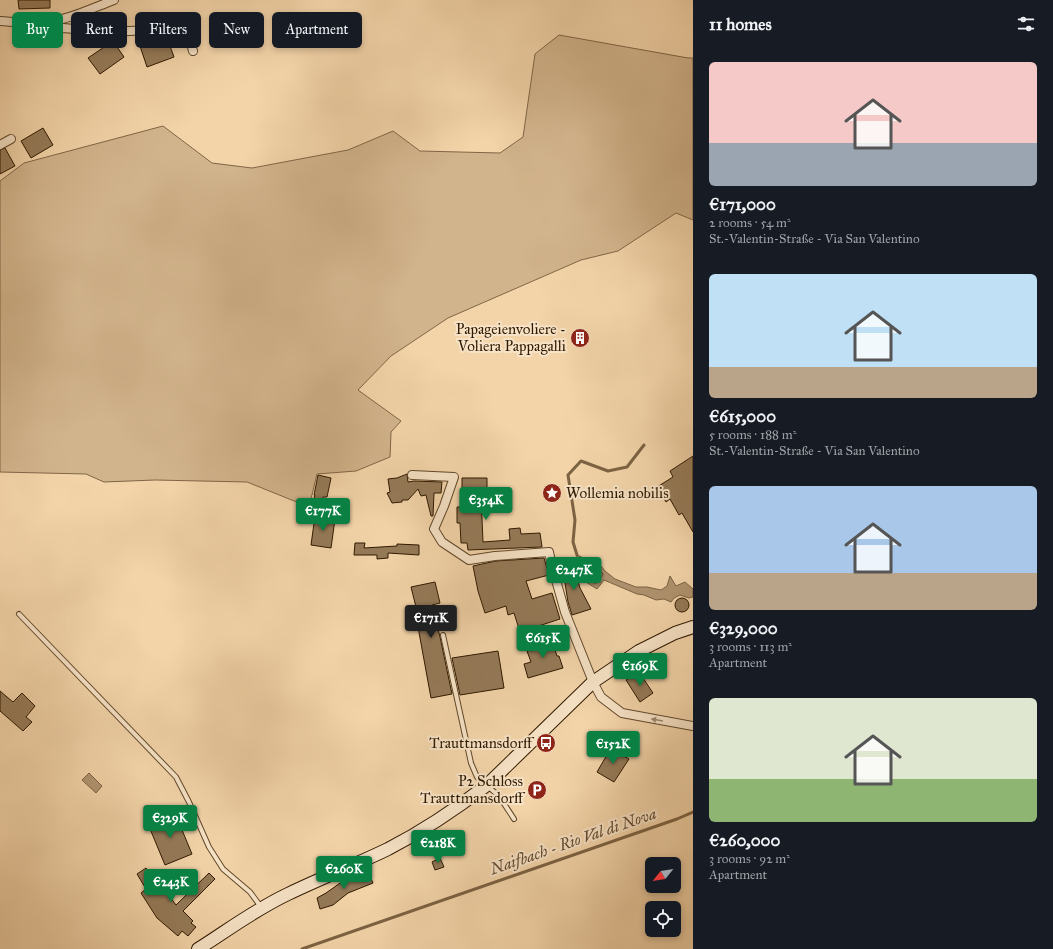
<!DOCTYPE html>
<html lang="en">
<head>
<meta charset="utf-8">
<style>
  :root { --surface:#171b24; --page:#20242c; --text:#f1f3f6; --muted:#9ea1a6; --accent:#0b8043 }
  body { margin:0; font-family:"IM FELL Great Primer",serif; background:var(--page); color:var(--text); height:100vh; display:flex; flex-direction:column; font-size:15px; white-space:nowrap }
  * { box-sizing:border-box; margin:0 }
  p { font-size:13px; color:var(--muted) }
  .icon { flex:none; width:22px; height:22px; fill:none; stroke:currentColor; stroke-width:2; stroke-linecap:round; stroke-linejoin:round }
  .map { position:relative; flex:1; overflow:hidden }
  .panel { display:flex; flex-direction:column; background:var(--surface); width:360px }
  .panel>* { flex:none }
  .guide { position:absolute; left:12px; top:12px; width:380px; height:36px; display:flex; gap:8px }
  .needle { width:26px; rotate:240deg }
  .tools { position:absolute; left:645px; top:857px; display:grid; gap:8px }
  .tools a { display:grid; place-items:center; width:36px; height:36px; border-radius:6px; background:var(--surface); box-shadow:0 2px 6px #0003; font-size:20px }
  .price { position:absolute; translate:-50% -34px; padding:0 9px; border-radius:4px; background:var(--accent); color:#fff; font-size:13px; line-height:26px; filter:drop-shadow(0 1px 2px #0008) }
  .price::after { content:''; position:absolute; left:50%; top:24px; width:12px; height:9px; margin-left:-6px; background:inherit; clip-path:polygon(0 0,100% 0,50% 100%) }
  .price.active { background:#222; color:#fff }
  ul { padding:0; list-style:none }
  li { display:grid; align-content:center; gap:8px; height:212px; padding:0 16px }
  li span { display:grid; place-items:center; height:124px; border-radius:6px; color:#555 }
  li>.icon { margin-inline-start:auto }
  span .icon { width:72px; height:72px; fill:#fffc; stroke-width:1 }
  li b { font-size:17px }
  h2 { display:flex; justify-content:space-between; align-items:center; height:48px; padding:0 16px; font-size:17px }
  .pill { padding:0 14px; border-radius:6px; background:var(--surface); box-shadow:0 2px 6px #0003; font-size:14px; line-height:36px }
  .pill.active { background:var(--accent); color:#fff }
  main { display:flex; flex:1; min-height:0 }
  .map>svg:first-child { display:block }
</style>
</head>
<body>
<main>
<div class="map">
<svg width="693" height="949" viewBox="0 0 693 949">
  <rect width="100%" height="100%" fill="#f3d4a9"/>
  <filter id="stains"><feTurbulence type="fractalNoise" baseFrequency=".005" numOctaves="4"/><feColorMatrix values="0 0 0 0 .2 0 0 0 0 .09 0 0 0 0 .02 0 0 0 .5 -.17"/></filter>
  <radialGradient id="worn" r=".72"><stop offset=".6" stop-color="#630" stop-opacity="0"/><stop offset="1" stop-color="#630" stop-opacity=".3"/></radialGradient>
  <path fill="#d2b48c" stroke="#806646" d="M 559,35 L 688,58 L 693,58 L 693,220 L 676,213 L 618,251 L 581,260 L 448,318 L 391,356 L 358,390 L 401,421 L 391,432 L 390,457 L 356,471 L 317,474 L 309,507 L 247,482 L 155,480 L 104,482 L 86,474 L 0,472 L 0,181 L 24,163 L 163,126 L 212,163 L 252,168 L 348,150 L 393,131 L 420,151 L 500,153 L 523,137 L 535,54 Z"/>
  <path fill="#b09470" stroke="#7c6343" d="M 577,555 L 588,560 L 597,561 L 605,571 L 615,579 L 636,587 L 647,587 L 661,590 L 667,586 L 670,576 L 676,586 L 685,582 L 693,589 L 693,597 L 689,598 L 680,595 L 674,598 L 671,602 L 664,599 L 656,600 L 644,595 L 637,594 L 604,580 L 597,589 L 586,582 L 586,572 L 576,564 Z
    M 621,740 L 630,745 L 626,751 L 618,746 Z
    M 89,773 L 102,786 L 96,793 L 82,780 Z"/>
  <g fill="none" stroke-linecap="round" stroke-linejoin="round">
    <path stroke="#705638" stroke-width="1" d="M 587,564 L 595,565 L 603,574 L 602,576 L 596,583 L 594,583 L 590,580 L 590,571 L 586,566 Z"/>
    <path stroke="#7c6343" stroke-width="3" d="M 577,555 L 573,542 L 575,520 L 568,475 L 581,461 L 608,471 L 627,467 L 644,445
      M 302,949 L 677,819 L 693,812"/>
  </g>
  <path fill="#957a58" stroke="#2f1900" d="M 18,0 L 50,0 L 50,8 L 19,9 Z
    M 149,35 L 166,35 L 174,57 L 147,67 L 138,40 Z
    M 113,41 L 124,57 L 100,74 L 88,58 Z
    M 43,128 L 53,145 L 31,158 L 21,141 Z
    M 5,148 L 15,166 L 0,174 L 0,150 Z
    M572 337a8 8 0 1 1 16 0a8 8 0 1 1-16 0Z
    M 693,456 L 693,532 L 682,513 L 679,515 L 670,499 L 666,502 L 657,487 L 673,477 L 670,471 Z
    M 407,474 L 408,482 L 414,481 L 442,482 L 441,493 L 434,493 L 433,516 L 431,516 L 426,495 L 421,496 L 418,489 L 408,500 L 402,500 L 402,502 L 392,503 L 387,493 L 390,492 L 388,479 L 397,478 Z
    M 318,475 L 331,478 L 327,497 L 323,497 L 320,508 L 312,506 L 315,495 L 314,495 Z
    M 462,478 L 487,478 L 487,496 L 481,496 L 483,542 L 510,540 L 509,529 L 520,528 L 521,534 L 540,533 L 542,547 L 468,550 L 467,543 L 461,543 L 460,523 L 457,523 L 457,507 L 462,507 Z
    M 315,516 L 335,519 L 331,548 L 311,545 Z
    M 355,543 L 365,543 L 364,548 L 397,546 L 397,544 L 419,545 L 419,555 L 388,553 L 388,558 L 377,559 L 377,555 L 354,555 Z
    M 544,558 L 549,575 L 526,581 L 532,599 L 552,593 L 560,619 L 520,632 L 514,613 L 508,615 L 506,606 L 485,613 L 478,591 L 473,566 L 496,561 Z
    M 567,561 L 578,576 L 578,581 L 580,588 L 591,609 L 572,615 L 568,602 L 562,564 Z
    M 435,582 L 440,603 L 432,605 L 440,637 L 452,694 L 431,698 L 418,627 L 414,628 L 409,609 L 416,607 L 411,587 Z
    M675 605a7 7 0 1 1 14 0a7 7 0 1 1-14 0Z
    M 551,638 L 557,656 L 559,656 L 563,668 L 528,678 L 524,664 L 531,662 L 527,651 L 532,650 L 530,645 Z
    M 498,651 L 504,688 L 460,695 L 452,658 Z
    M 639,672 L 653,693 L 640,702 L 626,680 Z
    M 0,691 L 13,702 L 22,693 L 35,706 L 26,717 L 32,722 L 23,731 L 0,711 Z
    M 611,748 L 629,759 L 614,782 L 597,772 Z
    M 175,813 L 192,854 L 165,865 L 148,824 Z
    M 440,858 L 444,867 L 435,870 L 432,862 Z
    M 146,868 L 156,883 L 158,881 L 176,905 L 209,873 L 215,879 L 183,911 L 193,921 L 191,923 L 196,927 L 188,936 L 182,931 L 178,936 L 157,918 L 141,893 L 146,889 L 137,874 Z
    M 368,872 L 373,883 L 348,893 L 333,905 L 320,909 L 317,898 L 326,893 L 343,881 L 344,882 Z"/>
  <g fill="none" stroke-linecap="round" stroke-linejoin="round">
    <g stroke="#60482a" stroke-width="6">
      <path id="lane" d="M 19,614 L 176,777 L 189,802 L 209,847 L 223,869 L 250,892 L 261,907
        M 443,635 L 471,763 L 477,777 L 499,796 L 514,819"/>
    </g>
    <g stroke="#60482a" stroke-width="10">
      <path id="street" d="M 0,21 C 13,22 27,24 40,23 C 66,21 90,9 114,0
        M 41,23 L 44,28 L 50,31 L 63,28 L 109,32 L 169,29 C 182,33 190,36 193,51
        M 0,145 L 11,139
        M 412,475 L 454,477 L 444,506 L 434,529 L 442,542 L 469,560 L 495,556 L 549,552 L 552,566 L 565,612 L 593,682 L 601,697 L 622,713 L 693,726"/>
    </g>
    <g stroke="#2f1900" stroke-width="14">
      <path id="secondary" d="M 198,949 C 228,930 256,909 288,894 C 321,878 355,865 388,849 C 423,831 456,809 487,785 L 593,682 L 639,651 L 675,633 L 693,627"/>
    </g>
    <use href="#lane" stroke="#f7e3c7" stroke-width="4"/>
    <use href="#street" stroke="#f7e3c7" stroke-width="8"/>
    <use href="#secondary" stroke="#f7e3c7" stroke-width="12"/>
  </g>
  <defs><path id="oneway-solid" d="M-6-.8H1V-3.2L6.5 0L1 3.2V.8H-6Z"/></defs>
  <use fill="#9d886d" href="#oneway-solid" transform="translate(657 720) rotate(-170)"/>
  <defs>
    <g id="building-disc" transform="scale(1)"><circle r="9.5" fill="#8f2418" stroke="#f7e3c7"/><path d="M-4-6H4V6H1V3H-1V6H-4ZM-2.5-4.3h1.7v1.8h-1.7ZM.8-4.3h1.7v1.8H.8ZM-2.5-1h1.7V.8h-1.7ZM.8-1h1.7V.8H.8Z" fill="#fff"/></g>
    <g id="sight-disc" transform="scale(1)"><circle r="9.5" fill="#8f2418" stroke="#f7e3c7"/><path d="M0-6L1.8-2.2L6-1.7L2.9 1.2L3.7 5.4L0 3.3L-3.7 5.4L-2.9 1.2L-6-1.7L-1.8-2.2Z" fill="#fff"/></g>
    <g id="bus-disc" transform="scale(1)"><circle r="9.5" fill="#8f2418" stroke="#f7e3c7"/><path d="M-5-6H5V4H4V6H2V4H-2V6H-4V4H-5ZM-3.5-4V0h7V-4ZM-3.5 1.2v1.5H-2V1.2ZM2 1.2v1.5H3.5V1.2Z" fill="#fff"/></g>
    <g id="parking-disc" transform="scale(1)"><circle r="9.5" fill="#8f2418" stroke="#f7e3c7"/><path d="M-3.5-5.5H1a3.5 3.5 0 0 1 0 7H-1V5.5H-3.5ZM-1-3.4V-.6H.8a1.4 1.4 0 0 0 0-2.8Z" fill="#fff"/></g>
  </defs>
  <g fill-rule="evenodd">
    <use href="#building-disc" x="580" y="338"/>
    <use href="#sight-disc" x="552" y="493"/>
    <use href="#bus-disc" x="546" y="743"/>
    <use href="#parking-disc" x="537" y="790"/>
  </g>
  <g text-anchor="middle" dominant-baseline="central" stroke-width="4" stroke-linejoin="round" paint-order="stroke">
    <g font-size="15" fill="#2f1900" stroke="#f7e3c7" text-anchor="end">
      <text x="566" y="329">Papageienvoliere -<tspan x="566" dy="17">Voliera Pappagalli</tspan></text>
      <text x="566" y="493" text-anchor="start">Wollemia nobilis</text>
      <text x="532" y="743">Trauttmansdorff</text>
      <text x="523" y="781">P2 Schloss<tspan x="523" dy="17">Trauttmansdorff</tspan></text>
    </g>
    <g font-size="16" font-style="italic" fill="#634a2d" stroke="#f7e3c7">
      <text transform="translate(573 841) rotate(-19)">Naifbach - Rio Val di Nova</text>
    </g>
  </g>
  <rect width="100%" height="100%" filter="url(#stains)"/>
  <rect width="100%" height="100%" fill="url(#worn)"/>
</svg>
<div class="tools">
<a><svg class="needle" viewBox="-14 -14 28 28"><path d="M0-13l5 13h-10z" fill="#e53935"/><path d="M0 13l5-13h-10z" fill="#9ea1a6"/></svg></a>
<a><svg class="icon" aria-label="locate" viewBox="0 0 24 24"><circle cx="12" cy="12" r="6"/><path d="M12 2v4M12 18v4M2 12h4M18 12h4"/></svg></a>
</div>
<b class="price" style="left:486px;top:521px">€354K</b>
<b class="price" style="left:323px;top:532px">€177K</b>
<b class="price" style="left:574px;top:591px">€247K</b>
<b class="price active" style="left:431px;top:639px">€171K</b>
<b class="price" style="left:543px;top:659px">€615K</b>
<b class="price" style="left:640px;top:687px">€169K</b>
<b class="price" style="left:613px;top:765px">€152K</b>
<b class="price" style="left:170px;top:839px">€329K</b>
<b class="price" style="left:438px;top:864px">€218K</b>
<b class="price" style="left:344px;top:890px">€260K</b>
<b class="price" style="left:171px;top:903px">€243K</b>
<div class="guide">
<a class="pill active">Buy</a>
<a class="pill">Rent</a>
<a class="pill">Filters</a>
<a class="pill">New</a>
<a class="pill">Apartment</a>
</div>
</div>
<section class="panel">
<h2>11 homes<svg class="icon" aria-label="filters" viewBox="0 0 24 24"><path d="M4 7h16M4 17h16"/><circle cx="9" cy="7" r="2"/><circle cx="15" cy="17" r="2"/></svg></h2>
<ul>
<li><span style="background:linear-gradient(#f6c9c9 65%,#9aa5b1 0)"><svg class="icon" aria-label="home" viewBox="0 0 24 24"><path d="M3 11l9-7 9 7M6 9v11h12V9"/></svg></span><div><b>€171,000</b><p>2 rooms · 54 m²</p><p>St.-Valentin-Straße - Via San Valentino</p></div></li>
<li><span style="background:linear-gradient(#bfe0f5 75%,#b9a48a 0)"><svg class="icon" aria-label="home" viewBox="0 0 24 24"><path d="M3 11l9-7 9 7M6 9v11h12V9"/></svg></span><div><b>€615,000</b><p>5 rooms · 188 m²</p><p>St.-Valentin-Straße - Via San Valentino</p></div></li>
<li><span style="background:linear-gradient(#a9c7e8 70%,#b9a48a 0)"><svg class="icon" aria-label="home" viewBox="0 0 24 24"><path d="M3 11l9-7 9 7M6 9v11h12V9"/></svg></span><div><b>€329,000</b><p>3 rooms · 113 m²</p><p>Apartment</p></div></li>
<li><span style="background:linear-gradient(#dfe7d0 65%,#8fb573 0)"><svg class="icon" aria-label="home" viewBox="0 0 24 24"><path d="M3 11l9-7 9 7M6 9v11h12V9"/></svg></span><div><b>€260,000</b><p>3 rooms · 92 m²</p><p>Apartment</p></div></li>
</ul>
</section>
</main>
</body>
</html>
